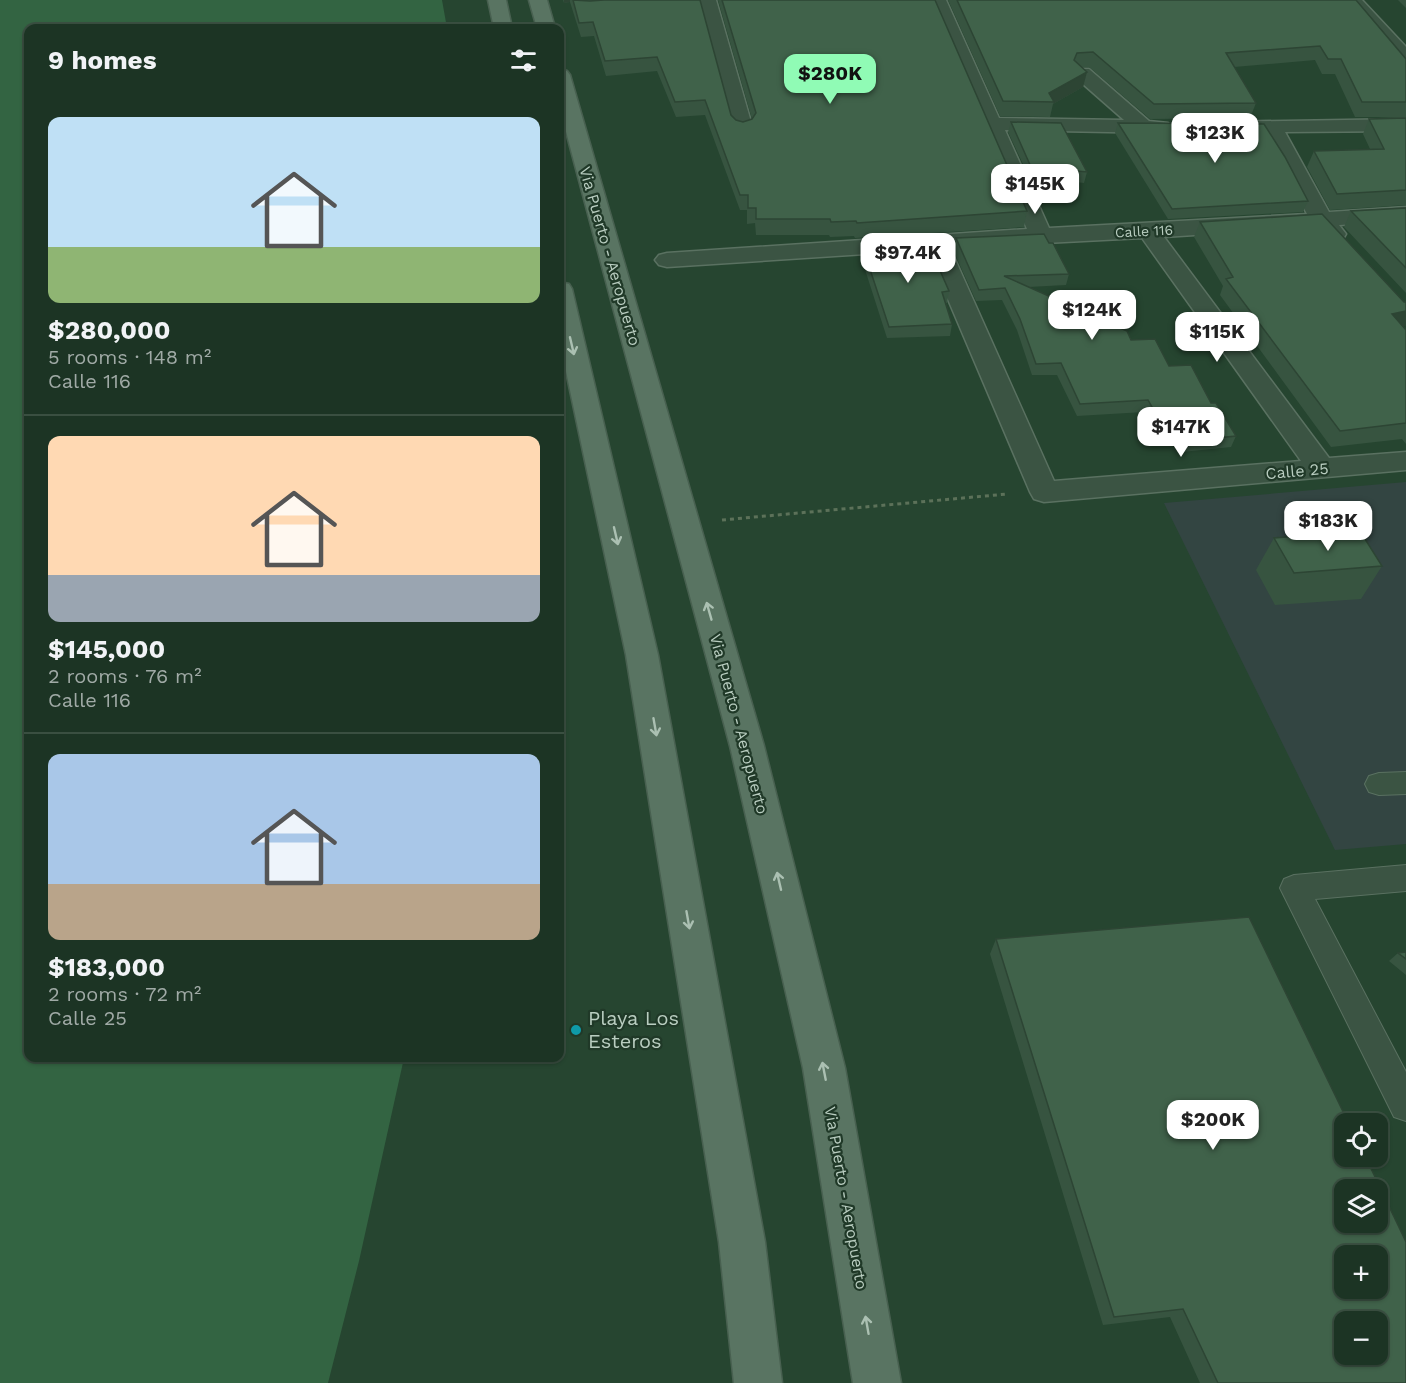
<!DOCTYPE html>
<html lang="en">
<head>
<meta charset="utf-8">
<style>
  :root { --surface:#1c3424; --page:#253c2c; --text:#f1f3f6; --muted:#a0aaa6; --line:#3a4f41; --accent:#90fbb5 }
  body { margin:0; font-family:"Work Sans",sans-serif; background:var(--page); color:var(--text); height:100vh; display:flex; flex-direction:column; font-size:22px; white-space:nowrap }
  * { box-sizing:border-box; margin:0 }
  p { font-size:20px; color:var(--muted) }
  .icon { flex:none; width:33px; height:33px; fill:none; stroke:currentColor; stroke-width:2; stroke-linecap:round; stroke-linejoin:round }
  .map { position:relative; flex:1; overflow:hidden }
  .drawer { position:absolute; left:24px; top:24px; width:540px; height:1038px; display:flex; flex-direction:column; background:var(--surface); border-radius:12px; box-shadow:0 2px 4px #0004,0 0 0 2px var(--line) }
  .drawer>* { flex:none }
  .buttons { position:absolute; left:1334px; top:1113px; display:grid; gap:12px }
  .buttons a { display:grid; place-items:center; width:54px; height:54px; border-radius:12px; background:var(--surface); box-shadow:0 2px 4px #0004,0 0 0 2px var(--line); font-size:30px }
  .price { position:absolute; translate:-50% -51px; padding:0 14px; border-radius:12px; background:#fff; color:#222; font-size:20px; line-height:39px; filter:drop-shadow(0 2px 3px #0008) }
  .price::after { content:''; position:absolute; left:50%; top:36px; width:18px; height:14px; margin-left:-9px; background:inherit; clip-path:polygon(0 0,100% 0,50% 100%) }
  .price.on { background:var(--accent); color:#111 }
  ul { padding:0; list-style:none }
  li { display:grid; align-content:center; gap:12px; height:318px; padding:0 24px }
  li+li { border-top:2px solid var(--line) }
  li span { display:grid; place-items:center; height:186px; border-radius:12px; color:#555 }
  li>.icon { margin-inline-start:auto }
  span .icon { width:108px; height:108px; fill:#fffc; stroke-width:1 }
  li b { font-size:26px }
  h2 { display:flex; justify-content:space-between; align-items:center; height:72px; padding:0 24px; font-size:26px }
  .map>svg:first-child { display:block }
</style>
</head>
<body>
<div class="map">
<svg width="1406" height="1383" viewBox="0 0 1406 1383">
  <rect width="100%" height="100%" fill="#264530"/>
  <path fill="#334542" d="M 1406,482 L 1406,844 L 1335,850 L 1164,503 Z"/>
  <path fill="#336442" d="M 0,0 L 442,0 L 447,28 L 28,28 L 28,1058 L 404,1058 L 359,1261 L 328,1383 L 0,1383 Z"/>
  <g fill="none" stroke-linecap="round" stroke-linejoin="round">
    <g stroke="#5a7161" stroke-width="2">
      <path id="lane" d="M 1406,772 L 1406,794 L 1379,795 L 1369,792 L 1365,784 L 1369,776 L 1379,773 Z
        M 1406,865 L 1406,891 L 1315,899 L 1406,1072 L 1406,1121 L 1394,1117 L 1280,888 L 1284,879 L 1294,875 Z"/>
    </g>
    <g stroke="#5a7161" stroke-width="3">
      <path id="street" d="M 698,0 L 716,0 L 753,129 L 750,133 L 743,135 L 736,133 L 733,129 Z
        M 928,0 L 946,0 L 999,118 L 1124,120 L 1075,77 L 1072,73 L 1075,69 L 1089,69 L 1149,121 L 1168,123 L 1171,127 L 1168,131 L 1161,133 L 1005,130 L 1049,228 L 1307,214 L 1265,132 L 1215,130 L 1212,126 L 1215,122 L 1406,119 L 1406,131 L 1285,132 L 1329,212 L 1406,207 L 1406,221 L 1339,225 L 1346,234 L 1343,239 C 1329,242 1325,236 1316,227 L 1164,237 L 1329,458 L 1406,452 L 1406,470 L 1044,502 L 1034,499 L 1030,492 L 927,250 L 667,267 L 659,265 L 655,260 L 659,255 L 667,253 L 1027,229 ZM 1142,238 L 1301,461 L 1054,481 L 950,248 Z
        M 1343,0 L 1362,0 L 1406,47 L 1406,64 L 1399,62 Z"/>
    </g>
    <g stroke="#486050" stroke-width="3">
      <path id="primary" d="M 488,0 L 506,0 L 512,28 L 494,28 Z
        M 529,0 L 547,0 L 555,28 L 537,28 Z
        M 560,69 L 567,71 L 570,75 L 764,746 L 845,1068 L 901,1383 L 853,1383 L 803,1068 L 730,746 L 560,109 Z
        M 560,282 L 569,284 L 572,289 L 658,655 L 765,1242 L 782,1383 L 734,1383 L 719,1242 L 626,655 L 560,343 Z"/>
    </g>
    <path stroke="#5c7159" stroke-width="3" stroke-dasharray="4 4" stroke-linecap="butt" d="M 722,520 L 1007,494"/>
    <use href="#lane" fill="#3b5443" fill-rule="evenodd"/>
    <use href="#street" fill="#3b5443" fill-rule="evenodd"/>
    <use href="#primary" fill="#597462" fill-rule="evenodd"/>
  </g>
  <path fill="#375440" d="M 563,0 L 700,0 L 731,115 L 736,120 L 743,122 L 752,119 L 718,0 L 935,0 L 1027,211 L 1024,227 L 855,238 L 854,236 L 830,237 L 829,235 L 756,235 L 755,223 L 747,224 L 747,210 L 740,210 L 705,115 L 676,117 L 657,71 L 606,76 L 594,36 L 581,37 L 570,2 L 564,3 Z
    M 948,0 L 1356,0 L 1406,59 L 1406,117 L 1355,117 L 1335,74 L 1322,74 L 1315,60 L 1234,67 L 1256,103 L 1250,118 L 1150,119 L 1089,67 L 1081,67 L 1087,72 L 1083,87 L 1053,104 L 1050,117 L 1000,116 Z
    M 1398,0 L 1406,0 L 1406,8 Z
    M 1406,118 L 1406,205 L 1330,210 L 1307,167 L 1314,151 L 1370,149 L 1363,134 L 1369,119 Z
    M 1011,122 L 1087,172 L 1084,183 L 1029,177 L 1008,132 Z
    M 1118,123 L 1308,201 L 1303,212 L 1168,219 L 1115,133 Z
    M 1406,208 L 1406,293 L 1344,227 L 1351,211 Z
    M 1200,222 L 1406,302 L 1406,326 L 1403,326 L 1406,330 L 1406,444 L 1402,439 L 1331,447 L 1220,295 L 1223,286 L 1194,237 Z
    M 956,238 L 1049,243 L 1069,274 L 1066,285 L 1028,287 L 1131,340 L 1169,366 L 1211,403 L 1236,436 L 1231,447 L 1182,452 L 1176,443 L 1162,444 L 1144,412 L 1077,416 L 1057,375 L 1032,375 L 1017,330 L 1002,300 L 976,301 L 953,250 Z
    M 862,245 L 949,291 L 947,303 L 946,303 L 952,324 L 950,336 L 887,338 L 861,257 Z
    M 1274,538 L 1382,566 L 1361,599 L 1275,605 L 1256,570 Z
    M 996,939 L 1406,1383 L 1200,1383 L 1170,1317 L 1103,1325 L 990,954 Z
    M 1406,952 L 1406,975 L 1389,961 L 1398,953 Z"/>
  <path fill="#2d4534" d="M 564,0 L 570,0 L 570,2 L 564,3 Z
    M 1087,72 L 1083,87 L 1053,104 L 1054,102 L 1049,93 Z
    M 1406,311 L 1406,326 L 1384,330 L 1392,314 Z"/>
  <path fill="#40624a" stroke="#2d4534" stroke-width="1.5" fill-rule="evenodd" d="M 573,0 L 590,1 L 604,0 L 700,0 L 731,115 L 736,120 L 743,122 L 752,119 L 756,113 L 722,0 L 935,0 L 1027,211 L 857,223 L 856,221 L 831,222 L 830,219 L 756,219 L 756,208 L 748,208 L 748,195 L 740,195 L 705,100 L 675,102 L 657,57 L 605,61 L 593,22 L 579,23 Z
    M 957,0 L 1356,0 L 1406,59 L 1406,102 L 1362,102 L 1341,59 L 1328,59 L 1320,46 L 1226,53 L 1256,103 L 1154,104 L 1093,52 L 1077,53 L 1074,60 L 1087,72 L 1049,93 L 1054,102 L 1003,101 Z
    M 1406,118 L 1406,190 L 1337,194 L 1314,151 L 1384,149 L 1369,119 Z
    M 1011,122 L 1061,123 L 1087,172 L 1031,167 Z
    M 1118,123 L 1264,124 L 1285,157 L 1308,201 L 1172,209 Z
    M 1406,208 L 1406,268 L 1351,211 Z
    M 1322,214 L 1404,302 L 1406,302 L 1406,311 L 1392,314 L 1406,330 L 1406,423 L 1340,431 L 1226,279 L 1233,277 L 1200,222 Z
    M 1044,234 L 1049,243 L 1053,243 L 1069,274 L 1004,276 L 1127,331 L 1131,340 L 1155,339 L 1169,366 L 1191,365 L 1211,403 L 1216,403 L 1236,436 L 1187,441 L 1181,431 L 1167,433 L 1148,400 L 1080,404 L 1061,363 L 1036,364 L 1020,319 L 1005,288 L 979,290 L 956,238 Z
    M 927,241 L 949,291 L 942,292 L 952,324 L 889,327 L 862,245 Z
    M 1360,531 L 1382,566 L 1294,573 L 1274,538 Z
    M 1249,917 L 1349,1124 L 1344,1124 L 1344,1156 L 1365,1156 L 1406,1242 L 1406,1383 L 1218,1383 L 1183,1309 L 1114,1317 L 996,939 ZM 1344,1190 L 1377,1190 L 1377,1222 L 1344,1222 ZM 1344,1256 L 1377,1256 L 1377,1288 L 1344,1288 ZM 1344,1322 L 1377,1322 L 1377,1354 L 1344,1354 Z
    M 1406,952 L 1406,959 L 1398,953 Z"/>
  <defs><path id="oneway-shaft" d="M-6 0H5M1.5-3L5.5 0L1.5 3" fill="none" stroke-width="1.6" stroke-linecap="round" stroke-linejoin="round" transform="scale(1.5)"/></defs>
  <g stroke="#abc0b2">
    <use href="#oneway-shaft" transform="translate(572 346) rotate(77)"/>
    <use href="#oneway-shaft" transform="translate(616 536) rotate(77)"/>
    <use href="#oneway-shaft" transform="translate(709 611) rotate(-106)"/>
    <use href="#oneway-shaft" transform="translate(655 727) rotate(80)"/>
    <use href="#oneway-shaft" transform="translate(779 881) rotate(-103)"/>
    <use href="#oneway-shaft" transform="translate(688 920) rotate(80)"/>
    <use href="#oneway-shaft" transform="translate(824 1071) rotate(-101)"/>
    <use href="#oneway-shaft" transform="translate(867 1325) rotate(-100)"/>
  </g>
  <circle fill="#0f9aa8" stroke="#203928" stroke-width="2" cx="576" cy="1030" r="6"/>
  <g text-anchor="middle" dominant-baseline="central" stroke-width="4.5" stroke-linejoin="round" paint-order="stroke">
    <g font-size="14" fill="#b9cdc0" stroke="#203928">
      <text transform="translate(1144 231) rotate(-3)">Calle 116</text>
    </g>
    <g font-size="16" fill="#b9cdc0" stroke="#203928">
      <text transform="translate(610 256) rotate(74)">Via Puerto - Aeropuerto</text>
      <text transform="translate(1297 471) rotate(-5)">Calle 25</text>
      <text transform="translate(739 724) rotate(75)">Via Puerto - Aeropuerto</text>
      <text transform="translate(846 1198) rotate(80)">Via Puerto - Aeropuerto</text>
    </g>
    <g font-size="20" fill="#b9cdc0" stroke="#203928" text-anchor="start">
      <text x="588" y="1018">Playa Los<tspan x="588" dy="23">Esteros</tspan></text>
    </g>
  </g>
</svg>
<div class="buttons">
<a><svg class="icon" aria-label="locate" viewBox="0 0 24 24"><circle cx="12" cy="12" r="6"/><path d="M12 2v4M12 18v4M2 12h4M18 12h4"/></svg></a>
<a><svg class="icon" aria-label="layers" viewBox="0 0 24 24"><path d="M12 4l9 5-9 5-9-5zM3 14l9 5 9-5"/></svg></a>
<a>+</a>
<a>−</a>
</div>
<b class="price on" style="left:830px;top:105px">$280K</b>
<b class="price" style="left:1215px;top:164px">$123K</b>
<b class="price" style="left:1035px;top:215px">$145K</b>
<b class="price" style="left:908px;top:284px">$97.4K</b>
<b class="price" style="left:1092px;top:341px">$124K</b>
<b class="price" style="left:1217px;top:363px">$115K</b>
<b class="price" style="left:1181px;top:458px">$147K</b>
<b class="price" style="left:1328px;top:552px">$183K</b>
<b class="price" style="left:1213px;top:1151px">$200K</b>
<section class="drawer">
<h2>9 homes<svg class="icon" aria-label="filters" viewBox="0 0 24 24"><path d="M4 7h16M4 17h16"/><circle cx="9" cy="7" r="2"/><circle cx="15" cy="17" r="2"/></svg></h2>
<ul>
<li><span style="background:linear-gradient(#bfe0f5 70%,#8fb573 0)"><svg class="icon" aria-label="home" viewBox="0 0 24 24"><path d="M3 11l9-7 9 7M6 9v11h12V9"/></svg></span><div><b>$280,000</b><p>5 rooms · 148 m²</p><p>Calle 116</p></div></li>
<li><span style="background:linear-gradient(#ffd9b3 75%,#9aa5b1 0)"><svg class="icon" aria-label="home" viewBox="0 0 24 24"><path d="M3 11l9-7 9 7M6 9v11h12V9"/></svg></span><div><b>$145,000</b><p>2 rooms · 76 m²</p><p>Calle 116</p></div></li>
<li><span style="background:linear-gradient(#a9c7e8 70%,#b9a48a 0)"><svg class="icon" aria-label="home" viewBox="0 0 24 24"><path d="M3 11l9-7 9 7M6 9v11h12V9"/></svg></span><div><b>$183,000</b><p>2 rooms · 72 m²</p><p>Calle 25</p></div></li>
</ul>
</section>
</div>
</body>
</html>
